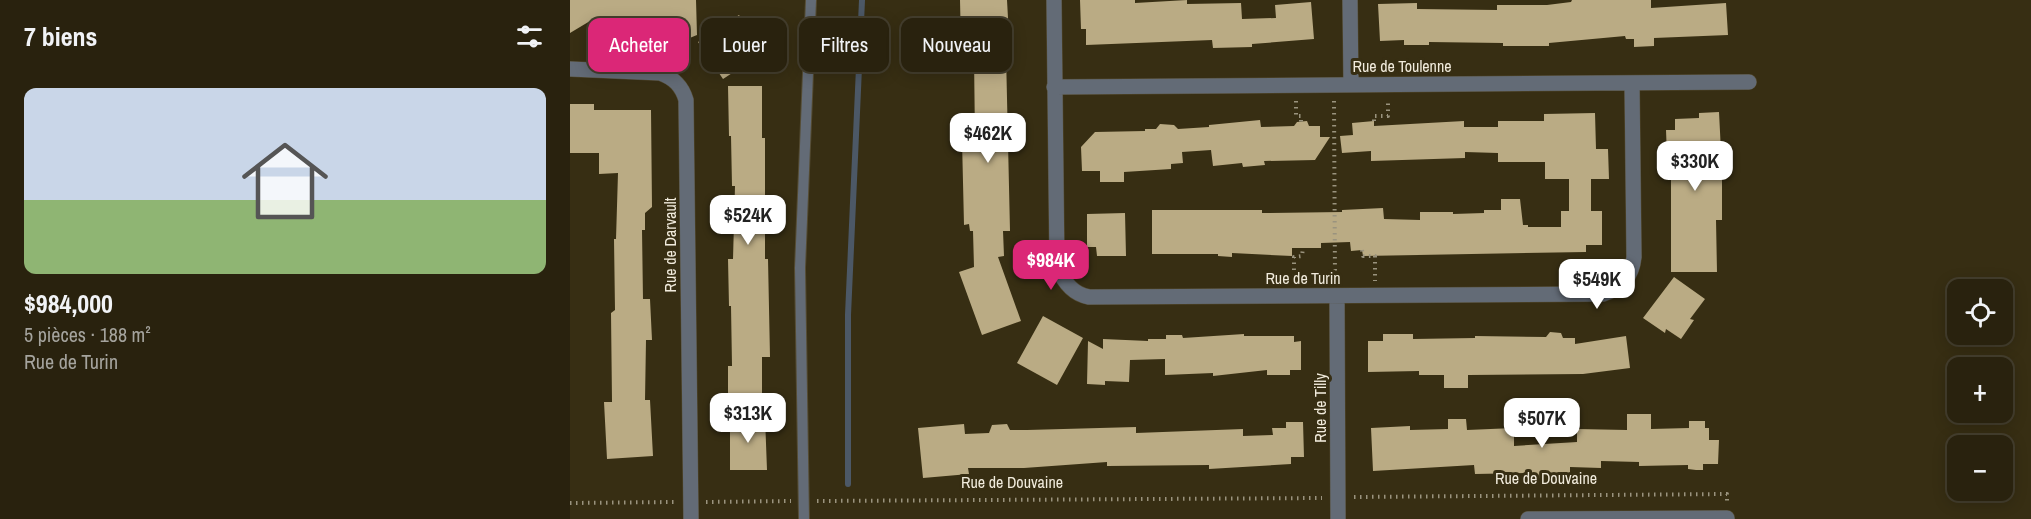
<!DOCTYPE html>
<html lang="fr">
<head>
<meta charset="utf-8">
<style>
  :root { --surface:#29220e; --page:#312a17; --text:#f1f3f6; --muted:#a5a49e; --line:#453f2e; --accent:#db2777 }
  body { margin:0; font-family:"Archivo Narrow",sans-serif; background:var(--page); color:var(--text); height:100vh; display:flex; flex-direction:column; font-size:22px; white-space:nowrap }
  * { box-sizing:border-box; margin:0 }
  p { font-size:20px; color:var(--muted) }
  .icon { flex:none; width:33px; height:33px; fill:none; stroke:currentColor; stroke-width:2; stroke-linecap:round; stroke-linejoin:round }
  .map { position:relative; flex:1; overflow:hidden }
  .details { display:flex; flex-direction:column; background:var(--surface); width:570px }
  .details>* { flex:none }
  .guide { position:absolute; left:18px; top:18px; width:570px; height:54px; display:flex; gap:12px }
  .controls { position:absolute; left:1377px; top:279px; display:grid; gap:12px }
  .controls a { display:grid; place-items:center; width:66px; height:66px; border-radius:12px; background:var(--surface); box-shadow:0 3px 15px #0003,0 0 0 2px var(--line); font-size:30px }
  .price { position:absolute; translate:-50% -51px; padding:0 14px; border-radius:12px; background:#fff; color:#222; font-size:20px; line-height:39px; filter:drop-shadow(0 2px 3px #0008) }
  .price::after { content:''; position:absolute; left:50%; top:36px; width:18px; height:14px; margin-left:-9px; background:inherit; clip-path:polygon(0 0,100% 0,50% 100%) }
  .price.current { background:var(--accent); color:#fff }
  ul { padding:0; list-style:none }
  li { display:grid; align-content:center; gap:12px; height:318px; padding:0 24px }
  li span { display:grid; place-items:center; height:186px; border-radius:12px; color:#555 }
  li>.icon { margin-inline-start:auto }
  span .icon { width:108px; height:108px; fill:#fffc; stroke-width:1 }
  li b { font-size:26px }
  h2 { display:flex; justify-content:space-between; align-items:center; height:72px; padding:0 24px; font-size:26px }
  .chip { padding:0 21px; border-radius:12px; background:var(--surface); box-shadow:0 3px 15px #0003,0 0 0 2px var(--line); font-size:21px; line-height:54px }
  .chip.current { background:var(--accent); color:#fff }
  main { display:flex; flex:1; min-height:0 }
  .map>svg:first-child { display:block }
</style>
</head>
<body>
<main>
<section class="details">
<h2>7 biens<svg class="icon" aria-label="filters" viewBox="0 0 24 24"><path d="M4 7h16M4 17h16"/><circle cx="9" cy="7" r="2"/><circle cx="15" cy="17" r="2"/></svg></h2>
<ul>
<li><span style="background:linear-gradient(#c9d6e8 60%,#8fb573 0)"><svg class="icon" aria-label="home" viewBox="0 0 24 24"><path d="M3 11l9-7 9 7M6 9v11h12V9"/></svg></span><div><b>$984,000</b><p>5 pièces · 188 m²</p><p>Rue de Turin</p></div></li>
</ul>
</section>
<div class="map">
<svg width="1461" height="519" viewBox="0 0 1461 519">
  <rect width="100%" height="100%" fill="#372e13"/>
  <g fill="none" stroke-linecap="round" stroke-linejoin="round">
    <path stroke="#4c5866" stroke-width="6" d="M 278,484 L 278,315 L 292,0"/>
  </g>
  <path fill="#baab84" d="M 0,0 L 126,0 L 127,35 L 105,44 L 75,36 L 75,29 L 25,30 L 25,18 L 0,33 Z
    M 390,0 L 437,0 L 440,54 L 436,54 L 440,231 L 433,231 L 434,256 L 428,257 L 451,321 L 412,335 L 389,272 L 404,267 L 403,231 L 400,231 L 399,224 L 394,225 L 392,140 L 405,140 L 404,56 L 398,56 L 398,45 L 391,46 Z
    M 510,0 L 565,0 L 565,3 L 617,0 L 617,4 L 671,3 L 672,19 L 706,18 L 705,5 L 741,2 L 744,39 L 682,44 L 682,47 L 643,48 L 642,40 L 516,45 L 516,29 L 511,29 Z
    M 1002,0 L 1081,0 L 1081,8 L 1156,3 L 1158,35 L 1084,38 L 1084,46 L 1064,47 L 1064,39 L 1056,39 L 1055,36 L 979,43 L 979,46 L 933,46 L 933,43 L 859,42 L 859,45 L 834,45 L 834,40 L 810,41 L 808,4 L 847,3 L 847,9 L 927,10 L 927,5 L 977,5 L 1001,2 Z
    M 169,15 L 176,26 L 187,19 L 196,33 L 184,41 L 193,53 L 153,79 L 128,42 Z
    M 158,86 L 192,86 L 192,138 L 195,138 L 195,259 L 198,259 L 200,357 L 192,357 L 192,405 L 158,393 L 158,366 L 162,366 L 161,306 L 159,306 L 158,259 L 163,259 L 165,186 L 162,186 L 161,136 L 159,136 Z
    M 0,104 L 24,104 L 24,110 L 81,110 L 82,207 L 75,213 L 75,230 L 72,230 L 73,299 L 80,299 L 82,340 L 76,340 L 75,400 L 80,400 L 83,456 L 37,459 L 34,402 L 42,402 L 41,313 L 45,310 L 44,239 L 46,239 L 48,173 L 29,174 L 29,153 L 0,153 Z
    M 1149,112 L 1152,171 L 1152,220 L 1146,220 L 1147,272 L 1101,272 L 1101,155 L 1097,156 L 1096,130 L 1105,130 L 1105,119 L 1129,118 L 1129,113 Z
    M 1025,113 L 1026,149 L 1038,149 L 1039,179 L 1021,179 L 1021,211 L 1032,211 L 1032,245 L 1016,245 L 1016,252 L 793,256 L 792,250 L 781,251 L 780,242 L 751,243 L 751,248 L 722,248 L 722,256 L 662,253 L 662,257 L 648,256 L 648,254 L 582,254 L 582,210 L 692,210 L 692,213 L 772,212 L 772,210 L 813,208 L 814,219 L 850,220 L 850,212 L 883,212 L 883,214 L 914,213 L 914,210 L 931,210 L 931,199 L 950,199 L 953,225 L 958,225 L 958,227 L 991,227 L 991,211 L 999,211 L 999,179 L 975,179 L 975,162 L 928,162 L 928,153 L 895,152 L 895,158 L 801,161 L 801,151 L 772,153 L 770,136 L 783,135 L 782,123 L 804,121 L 804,126 L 894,121 L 894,127 L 928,127 L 928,121 L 974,121 L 974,114 Z
    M 690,120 L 691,127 L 724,126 L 727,122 L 737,121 L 739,126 L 750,126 L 750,137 L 760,137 L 745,160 L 694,161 L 695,165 L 673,167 L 672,163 L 643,166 L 641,150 L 612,152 L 613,163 L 601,164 L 601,169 L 554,172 L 554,182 L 530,182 L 530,171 L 512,171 L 511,147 L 525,132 L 575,131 L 575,129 L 586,129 L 590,124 L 604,125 L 608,129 L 639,127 L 639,125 Z
    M 555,213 L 556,256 L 527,256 L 526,247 L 517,247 L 517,214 Z
    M 1104,277 L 1135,299 L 1120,319 L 1124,320 L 1111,339 L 1096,329 L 1095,333 L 1073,318 Z
    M 473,316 L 513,338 L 487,385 L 447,363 Z
    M 980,332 L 991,333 L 993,338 L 1005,338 L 1005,344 L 1056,336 L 1060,368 L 1013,374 L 898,375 L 898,388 L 874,388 L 874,375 L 849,375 L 849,371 L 798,372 L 798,341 L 813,341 L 813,334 L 843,334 L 843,339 L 905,338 L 905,336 L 976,337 Z
    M 674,334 L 674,336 L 724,336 L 724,342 L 731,341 L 731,370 L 720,370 L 720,375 L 697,375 L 697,370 L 643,376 L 643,373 L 595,375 L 595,359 L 560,360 L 559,382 L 535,381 L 535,385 L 517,384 L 518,341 L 533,349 L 533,339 L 578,341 L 578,339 L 596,339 L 596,335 L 612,335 L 613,338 Z
    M 1057,414 L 1081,414 L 1081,429 L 1119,428 L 1119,421 L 1135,421 L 1135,428 L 1139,428 L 1139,440 L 1149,440 L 1148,464 L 1133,464 L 1133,470 L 1126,470 L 1118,469 L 1118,465 L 1069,466 L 1069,462 L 1031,461 L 1031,468 L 1000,467 L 1000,476 L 961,479 L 961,473 L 905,474 L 904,465 L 803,471 L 801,428 L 840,426 L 840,430 L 878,429 L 878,419 L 896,419 L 897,430 L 944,428 L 944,446 L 1007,442 L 1007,429 L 1057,430 Z
    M 195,417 L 197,470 L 160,470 L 160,418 Z
    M 716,422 L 733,422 L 734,457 L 721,457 L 721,464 L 639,469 L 639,465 L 537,466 L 537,462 L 454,468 L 398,468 L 399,474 L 353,478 L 348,428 L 394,424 L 395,434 L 419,433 L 422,425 L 437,424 L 440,430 L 457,430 L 566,427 L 566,433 L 673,429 L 673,436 L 703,435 L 702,428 L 716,428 Z"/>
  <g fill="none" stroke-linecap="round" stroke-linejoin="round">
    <g stroke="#554c33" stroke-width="12">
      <path id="lane" d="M 234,519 L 230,268 L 241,0"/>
    </g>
    <g stroke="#554c33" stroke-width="16">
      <path id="street" d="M 484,0 L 487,266 C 493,281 502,294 519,297 L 1033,294 C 1052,288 1062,277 1064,257 L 1062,83
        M 780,0 L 781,85
        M 0,69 L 90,73 C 104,78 112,86 116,100 L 121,519
        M 484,87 L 1179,82
        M 767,296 L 768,519
        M 958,519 L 1157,518"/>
    </g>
    <path stroke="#9a937e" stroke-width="4" stroke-dasharray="1.5 4.5" stroke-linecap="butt" d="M 726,101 L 726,116 L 731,116 L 731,122
      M 764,101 L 765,280
      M 804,121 L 804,116 L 818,116 L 818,100
      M 792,250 L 793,256 L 805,256 L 805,281
      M 724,282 L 724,257 L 732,256 L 733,248
      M 784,497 L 1157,494 L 1157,504
      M 247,501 L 752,498
      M 136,502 L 221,501
      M 0,503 L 104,502"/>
    <use href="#lane" stroke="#636b76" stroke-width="10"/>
    <use href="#street" stroke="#636b76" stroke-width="15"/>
  </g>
  <g text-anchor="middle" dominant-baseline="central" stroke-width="6" stroke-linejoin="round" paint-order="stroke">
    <g font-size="16" fill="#f1ebdc" stroke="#372e13">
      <text x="832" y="66">Rue de Toulenne</text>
      <text transform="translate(100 245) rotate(-90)">Rue de Darvault</text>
      <text x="733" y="278">Rue de Turin</text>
      <text transform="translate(750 408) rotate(-90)">Rue de Tilly</text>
      <text x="976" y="478">Rue de Douvaine</text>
      <text x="442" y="482">Rue de Douvaine</text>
    </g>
  </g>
</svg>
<div class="controls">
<a><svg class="icon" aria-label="locate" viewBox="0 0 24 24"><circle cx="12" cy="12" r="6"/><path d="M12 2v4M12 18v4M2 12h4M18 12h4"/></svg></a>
<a>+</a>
<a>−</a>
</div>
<b class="price" style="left:418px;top:164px">$462K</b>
<b class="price" style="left:1125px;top:192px">$330K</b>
<b class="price" style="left:178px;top:246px">$524K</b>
<b class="price current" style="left:481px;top:291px">$984K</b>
<b class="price" style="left:1027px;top:310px">$549K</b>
<b class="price" style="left:178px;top:444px">$313K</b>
<b class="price" style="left:972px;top:449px">$507K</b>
<div class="guide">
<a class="chip current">Acheter</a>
<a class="chip">Louer</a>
<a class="chip">Filtres</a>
<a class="chip">Nouveau</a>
</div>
</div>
</main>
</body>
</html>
